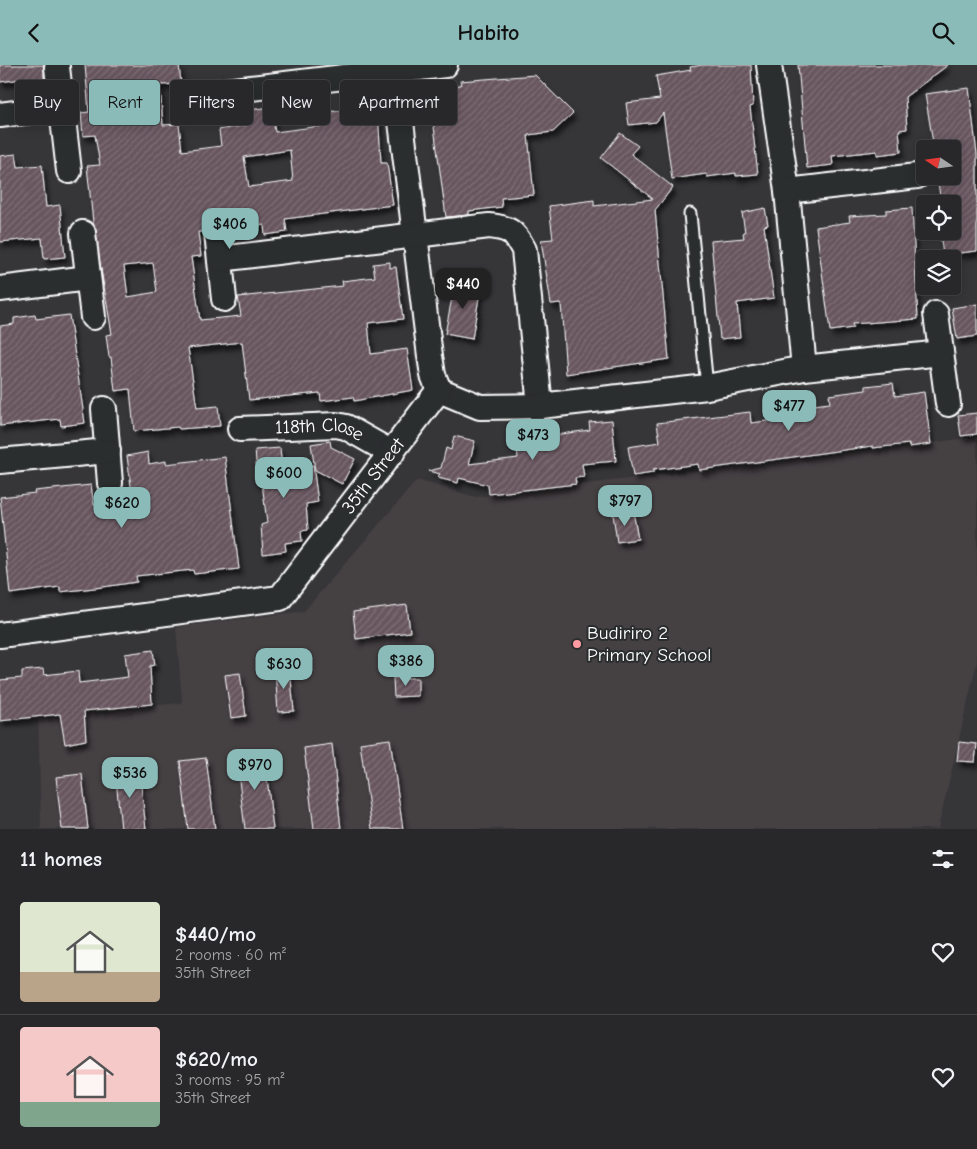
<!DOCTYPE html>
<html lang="en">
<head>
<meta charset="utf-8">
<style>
  :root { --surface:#28282a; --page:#343436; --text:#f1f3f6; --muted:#a5a6a8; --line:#444447; --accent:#8bbbb9 }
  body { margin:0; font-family:"Comic Neue",sans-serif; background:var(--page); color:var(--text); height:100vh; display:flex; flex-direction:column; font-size:19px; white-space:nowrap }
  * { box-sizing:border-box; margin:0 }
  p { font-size:16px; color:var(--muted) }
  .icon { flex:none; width:28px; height:28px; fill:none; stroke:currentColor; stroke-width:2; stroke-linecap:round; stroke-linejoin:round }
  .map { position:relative; height:764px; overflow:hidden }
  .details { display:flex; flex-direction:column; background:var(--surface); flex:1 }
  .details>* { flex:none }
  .hud { position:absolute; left:15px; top:15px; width:500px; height:45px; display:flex; gap:10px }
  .needle { width:32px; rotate:283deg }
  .controls { position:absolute; left:916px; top:75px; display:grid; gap:10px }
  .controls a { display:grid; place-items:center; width:45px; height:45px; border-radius:5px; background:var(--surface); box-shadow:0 2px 12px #0003,0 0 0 1px var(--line); font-size:25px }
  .price { position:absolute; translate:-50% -42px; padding:0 11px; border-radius:10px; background:var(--accent); color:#111; font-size:16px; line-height:32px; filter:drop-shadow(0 1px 2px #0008) }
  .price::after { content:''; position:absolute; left:50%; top:30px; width:15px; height:11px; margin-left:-8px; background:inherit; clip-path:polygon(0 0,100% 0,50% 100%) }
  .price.selected { background:#222; color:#fff }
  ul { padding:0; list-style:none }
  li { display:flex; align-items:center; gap:15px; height:125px; padding:0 20px }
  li+li { border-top:1px solid var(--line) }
  li span { display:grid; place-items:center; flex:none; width:140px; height:100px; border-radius:5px; color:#555 }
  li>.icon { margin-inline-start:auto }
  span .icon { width:60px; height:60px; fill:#fffc; stroke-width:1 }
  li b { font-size:21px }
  h2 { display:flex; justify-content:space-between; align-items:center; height:60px; padding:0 20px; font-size:21px }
  .pill { padding:0 18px; border-radius:5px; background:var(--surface); box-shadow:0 2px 12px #0003,0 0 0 1px var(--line); font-size:18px; line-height:45px }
  .pill.selected { background:var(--accent); color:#111 }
  header { display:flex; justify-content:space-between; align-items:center; height:65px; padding:0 20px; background:var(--accent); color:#111; font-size:22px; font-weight:800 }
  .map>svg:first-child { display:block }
</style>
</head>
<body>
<header><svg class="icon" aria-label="back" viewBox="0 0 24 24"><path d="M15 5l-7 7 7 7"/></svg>Habito<svg class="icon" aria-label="search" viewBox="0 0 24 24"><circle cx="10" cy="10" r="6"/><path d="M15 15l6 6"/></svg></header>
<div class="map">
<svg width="977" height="764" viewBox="0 0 977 764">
  <defs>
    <pattern id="building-hatch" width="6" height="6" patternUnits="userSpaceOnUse" patternTransform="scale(1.25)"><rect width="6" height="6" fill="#68565e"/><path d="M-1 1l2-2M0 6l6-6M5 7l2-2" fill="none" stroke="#7f6f76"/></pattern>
    <filter id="shadow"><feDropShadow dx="3" dy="5.5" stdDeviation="2.5" flood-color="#0009"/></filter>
  </defs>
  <rect width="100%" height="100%" fill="#363538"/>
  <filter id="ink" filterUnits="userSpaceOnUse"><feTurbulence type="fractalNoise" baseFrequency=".02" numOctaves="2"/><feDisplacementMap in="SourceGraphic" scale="10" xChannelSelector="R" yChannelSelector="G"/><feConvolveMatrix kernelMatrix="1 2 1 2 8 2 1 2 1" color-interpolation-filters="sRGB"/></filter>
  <g filter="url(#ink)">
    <path fill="#453f43" d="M 977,372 L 977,597 L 938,764 L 41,764 L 38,650 L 182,638 L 176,562 L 304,546 L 417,415 L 476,432 Z"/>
    <path fill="url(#building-hatch)" stroke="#fff" fill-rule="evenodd" filter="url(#shadow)" d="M 0,0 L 44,0 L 44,21 L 23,24 L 22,14 L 0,17 Z
      M 85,0 L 179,0 L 181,19 L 160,20 L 163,60 L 179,59 L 182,86 L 221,81 L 219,65 L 251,59 L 249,45 L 271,42 L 275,67 L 321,61 L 319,47 L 378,44 L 381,98 L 387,98 L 393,140 L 285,154 L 287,167 L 265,170 L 264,160 L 230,164 L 223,156 L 215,154 L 209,157 L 204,167 L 198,167 L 201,191 L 191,192 L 200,255 L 241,251 L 238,232 L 343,221 L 342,216 L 375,212 L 373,199 L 390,197 L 390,203 L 396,202 L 403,254 L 368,258 L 371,289 L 407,284 L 413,325 L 354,336 L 353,332 L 321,336 L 320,328 L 249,335 L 242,277 L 188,283 L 197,343 L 218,341 L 220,361 L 179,364 L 178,362 L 134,366 L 130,324 L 115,326 L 111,292 L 109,292 L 106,270 L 112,269 L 93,157 L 87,101 L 100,100 L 95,70 L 83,71 L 81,48 L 89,47 ZM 290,85 L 293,116 L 249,122 L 244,92 ZM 153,198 L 157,227 L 128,232 L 124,201 Z
      M 702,0 L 751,0 L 753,41 L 750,42 L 758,109 L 736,111 L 736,108 L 707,112 L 706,109 L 672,114 L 663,48 L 656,57 L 629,60 L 626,38 L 660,34 L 656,11 L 691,5 L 690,2 Z
      M 798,0 L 948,0 L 905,32 L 907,64 L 899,65 L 901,87 L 877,90 L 877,86 L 832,91 L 833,100 L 807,103 Z
      M 535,10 L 573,48 L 553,67 L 528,70 L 534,130 L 501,133 L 502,142 L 469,146 L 469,150 L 446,152 L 429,24 L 461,20 L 460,16 Z
      M 969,23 L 977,89 L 977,186 L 943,190 L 940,167 L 952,166 L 952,139 L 941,139 L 938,117 L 952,115 L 952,84 L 934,84 L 925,29 Z
      M 620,68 L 638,81 L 631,89 L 673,122 L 655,145 L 669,294 L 566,309 L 561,238 L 551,239 L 541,175 L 553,174 L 549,141 L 594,135 L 594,141 L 653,134 L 601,93 Z
      M 16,89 L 18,102 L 42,100 L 46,142 L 60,140 L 65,192 L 44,194 L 42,173 L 0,177 L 0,91 Z
      M 765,143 L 768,160 L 764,161 L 774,233 L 737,238 L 740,272 L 720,274 L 711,176 L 744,173 L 743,168 L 745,167 L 742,148 Z
      M 912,143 L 918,254 L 852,259 L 853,263 L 830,266 L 816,162 L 850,157 L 849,151 L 886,149 L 886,145 Z
      M 455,217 L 481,221 L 472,274 L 445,269 Z
      M 977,239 L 977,271 L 957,274 L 952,243 Z
      M 35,250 L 36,254 L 69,250 L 85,358 L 61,361 L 60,354 L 0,361 L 0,261 L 14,259 L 14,253 Z
      M 893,318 L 895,331 L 924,327 L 931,379 L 909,382 L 909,379 L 873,383 L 873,381 L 699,405 L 698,399 L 653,405 L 653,408 L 633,411 L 628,382 L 660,377 L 657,358 L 750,347 L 751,358 L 798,352 L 796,342 L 830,338 L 829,330 L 866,325 L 866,321 Z
      M 977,348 L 977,369 L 961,371 L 958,350 Z
      M 612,355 L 616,396 L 582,399 L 584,412 L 575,413 L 576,419 L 489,429 L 488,420 L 459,413 L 458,418 L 438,413 L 440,409 L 428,406 L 441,403 L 446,383 L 451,385 L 454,371 L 475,376 L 469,399 L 518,393 L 517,384 L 554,378 L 553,370 L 590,365 L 589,357 Z
      M 330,376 L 331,382 L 355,394 L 342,419 L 315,405 L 311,379 Z
      M 280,383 L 282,403 L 313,400 L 318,437 L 306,439 L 308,465 L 301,466 L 302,476 L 285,478 L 286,486 L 263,489 L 261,460 L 267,458 L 262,418 L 258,419 L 255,385 Z
      M 148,387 L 149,399 L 166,396 L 166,399 L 225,392 L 239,504 L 194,509 L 193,505 L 136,511 L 137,517 L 103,522 L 60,527 L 60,522 L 10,529 L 0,432 L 35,428 L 34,426 L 91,420 L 94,440 L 133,436 L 127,391 Z
      M 633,446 L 638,474 L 617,477 L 613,449 Z
      M 407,540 L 410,567 L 356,574 L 353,547 Z
      M 153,585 L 155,600 L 150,601 L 152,639 L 84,646 L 86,675 L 65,679 L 60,649 L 0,656 L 0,615 L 22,613 L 22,606 L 43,604 L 44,610 L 78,606 L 79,618 L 128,612 L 125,589 Z
      M 290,603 L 294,646 L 278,647 L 275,604 Z
      M 240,608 L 246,651 L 231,653 L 225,610 Z
      M 393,613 L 418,613 L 418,631 L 394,632 Z
      M 390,674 L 403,764 L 372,764 L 360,678 Z
      M 959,677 L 977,679 L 975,697 L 957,696 Z
      M 332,679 L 341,764 L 314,764 L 304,683 Z
      M 264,687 L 273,764 L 245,764 L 236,691 Z
      M 206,693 L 215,764 L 188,764 L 180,696 Z
      M 139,702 L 146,764 L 121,764 L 115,704 Z
      M 82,709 L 88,764 L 62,764 L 56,712 Z"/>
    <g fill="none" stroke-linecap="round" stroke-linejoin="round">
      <g stroke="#fff" stroke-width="15">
        <path id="lane" d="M 690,149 L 707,322"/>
      </g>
      <g stroke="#fff" stroke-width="28">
        <g id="street">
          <path d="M 394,0 L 430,291 L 433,310 L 439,325"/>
          <path d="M 769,0 L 787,126 L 804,303"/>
          <path d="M 57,2 L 69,106"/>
          <path d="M 200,29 L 445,0"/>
          <path d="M 0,50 L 62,42"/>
          <path d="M 787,126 L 917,111"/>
          <path d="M 83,168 L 93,252"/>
          <path d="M 217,168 L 224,234"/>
          <path d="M 220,194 L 489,161 C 509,163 514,166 524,185 L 540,341"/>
          <path d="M 0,224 L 88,213"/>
          <path d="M 936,249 L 948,339"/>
          <path d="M 439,325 L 480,342 L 540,341 L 707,322 L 804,303 L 941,288"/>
          <path d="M 104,344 L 110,418"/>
          <path id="s1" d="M 240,364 L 336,360 L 346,362 L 392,388"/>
          <path d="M 0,396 L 108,386"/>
          <path id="s2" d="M 0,570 L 280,533 L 439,325"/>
        </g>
      </g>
      <use href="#lane" stroke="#2a2d2e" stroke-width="11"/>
      <use href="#street" stroke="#2a2d2e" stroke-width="24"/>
    </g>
  </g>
  <circle fill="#ff9aa2" stroke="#2a2d2e" stroke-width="2" cx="577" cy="579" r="5"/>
  <g text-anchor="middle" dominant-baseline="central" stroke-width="4" stroke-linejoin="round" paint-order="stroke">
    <g font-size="19" fill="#fff" stroke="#2a2d2e">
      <text stroke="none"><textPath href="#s1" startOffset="80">118th Close</textPath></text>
      <text stroke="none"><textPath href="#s2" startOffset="436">35th Street</textPath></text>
    </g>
    <g font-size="19" fill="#fff" stroke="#2a2d2e" text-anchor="start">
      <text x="587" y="568">Budiriro 2<tspan x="587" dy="22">Primary School</tspan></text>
    </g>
  </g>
</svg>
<div class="controls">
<a><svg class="needle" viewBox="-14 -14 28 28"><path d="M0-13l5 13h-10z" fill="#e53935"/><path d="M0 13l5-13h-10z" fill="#a5a6a8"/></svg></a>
<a><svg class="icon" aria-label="locate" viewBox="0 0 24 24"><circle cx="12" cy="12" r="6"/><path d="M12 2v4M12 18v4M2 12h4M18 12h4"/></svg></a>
<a><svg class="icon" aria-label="layers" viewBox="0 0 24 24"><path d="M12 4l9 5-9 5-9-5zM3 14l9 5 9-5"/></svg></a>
</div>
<b class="price" style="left:230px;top:185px">$406</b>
<b class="price selected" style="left:463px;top:245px">$440</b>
<b class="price" style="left:789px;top:367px">$477</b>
<b class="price" style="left:533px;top:396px">$473</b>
<b class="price" style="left:284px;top:434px">$600</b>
<b class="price" style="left:625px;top:462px">$797</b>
<b class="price" style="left:122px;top:464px">$620</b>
<b class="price" style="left:406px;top:622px">$386</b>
<b class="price" style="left:284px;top:625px">$630</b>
<b class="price" style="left:255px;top:726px">$970</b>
<b class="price" style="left:130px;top:734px">$536</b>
<div class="hud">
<a class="pill">Buy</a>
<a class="pill selected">Rent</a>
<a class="pill">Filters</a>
<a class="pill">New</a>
<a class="pill">Apartment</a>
</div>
</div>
<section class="details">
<h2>11 homes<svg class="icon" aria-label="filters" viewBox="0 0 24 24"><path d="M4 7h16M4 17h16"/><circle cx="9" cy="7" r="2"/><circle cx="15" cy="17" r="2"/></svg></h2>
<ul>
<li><span style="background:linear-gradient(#dfe7d0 70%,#b9a48a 0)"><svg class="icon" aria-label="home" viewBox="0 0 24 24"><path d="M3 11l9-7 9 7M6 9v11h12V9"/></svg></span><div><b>$440/mo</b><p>2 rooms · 60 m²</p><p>35th Street</p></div><svg class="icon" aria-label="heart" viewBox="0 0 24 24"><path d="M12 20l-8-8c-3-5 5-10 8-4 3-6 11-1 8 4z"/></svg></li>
<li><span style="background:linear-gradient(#f6c9c9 75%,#7fa58c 0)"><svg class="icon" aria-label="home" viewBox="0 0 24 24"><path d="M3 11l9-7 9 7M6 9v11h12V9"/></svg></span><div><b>$620/mo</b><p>3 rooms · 95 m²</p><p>35th Street</p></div><svg class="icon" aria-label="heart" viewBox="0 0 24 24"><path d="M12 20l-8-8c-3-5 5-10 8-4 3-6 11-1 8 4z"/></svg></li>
</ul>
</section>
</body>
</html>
